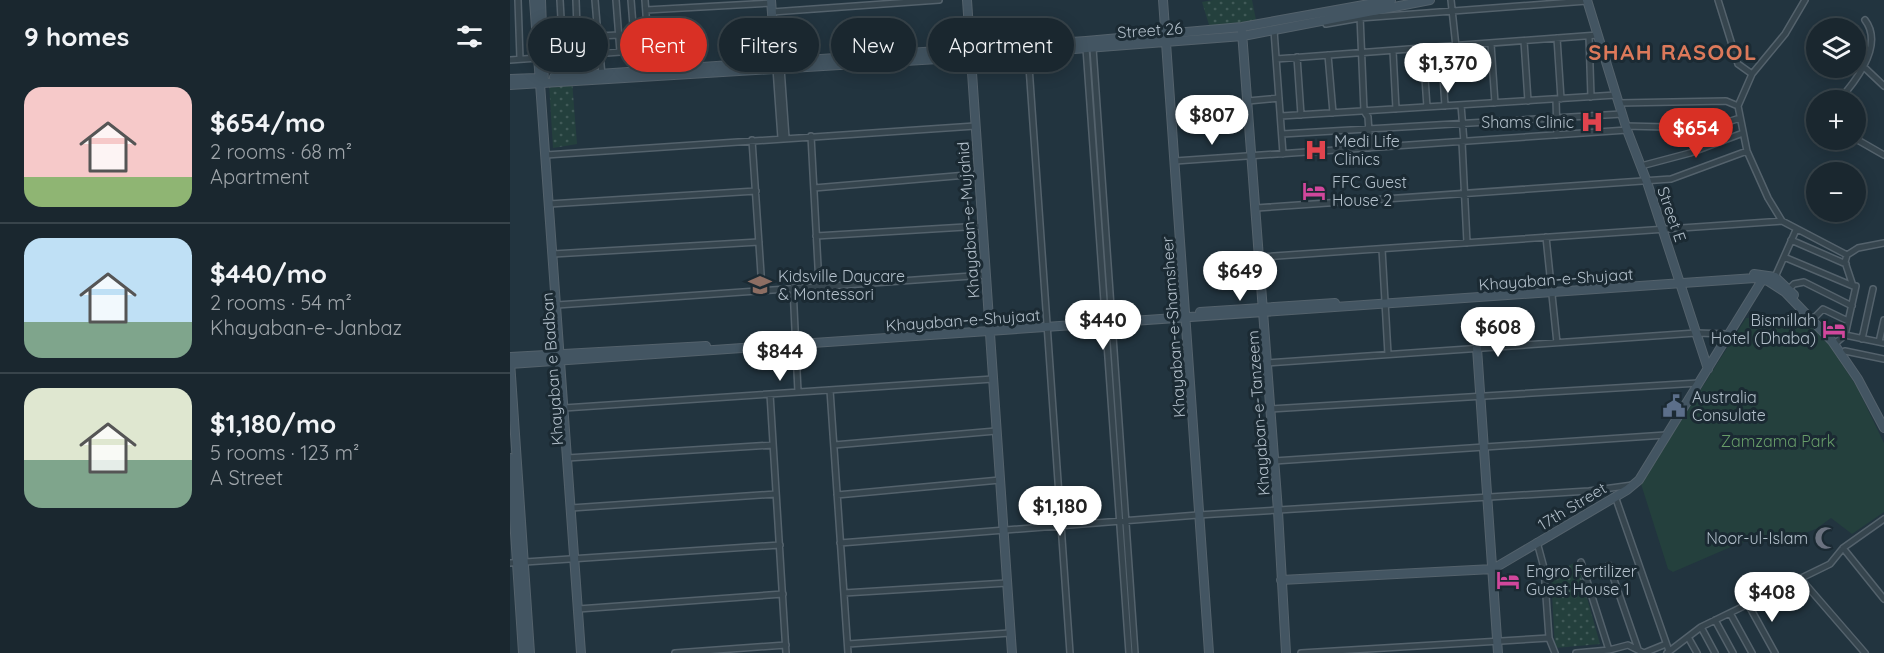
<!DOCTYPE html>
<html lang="en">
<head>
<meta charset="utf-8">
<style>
  :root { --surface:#1a272f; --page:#27333b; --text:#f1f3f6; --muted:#9fa5aa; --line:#38444b; --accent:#d93025 }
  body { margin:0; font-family:Quicksand,sans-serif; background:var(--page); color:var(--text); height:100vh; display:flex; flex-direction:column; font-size:22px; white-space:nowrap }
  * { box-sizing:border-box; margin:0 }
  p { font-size:20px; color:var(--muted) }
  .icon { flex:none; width:33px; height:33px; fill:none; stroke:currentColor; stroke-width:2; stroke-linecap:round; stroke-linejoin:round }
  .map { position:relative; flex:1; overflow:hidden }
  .sheet { display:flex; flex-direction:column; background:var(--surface); width:510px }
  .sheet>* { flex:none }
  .guide { position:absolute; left:18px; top:18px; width:570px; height:54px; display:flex; gap:12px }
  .fabs { position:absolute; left:1296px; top:18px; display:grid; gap:12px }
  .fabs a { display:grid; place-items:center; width:60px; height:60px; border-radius:50%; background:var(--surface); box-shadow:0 3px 15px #0003,0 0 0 2px var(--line); font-size:30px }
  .price { position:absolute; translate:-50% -51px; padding:0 14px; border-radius:21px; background:#fff; color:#222; font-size:20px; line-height:39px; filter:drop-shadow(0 2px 3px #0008) }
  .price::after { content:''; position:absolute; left:50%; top:36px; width:18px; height:14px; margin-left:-9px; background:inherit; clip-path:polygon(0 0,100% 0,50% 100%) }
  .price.on { background:var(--accent); color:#fff }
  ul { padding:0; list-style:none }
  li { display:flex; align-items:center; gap:18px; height:150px; padding:0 24px }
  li+li { border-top:2px solid var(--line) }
  li span { display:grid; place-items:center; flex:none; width:168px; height:120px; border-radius:18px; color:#555 }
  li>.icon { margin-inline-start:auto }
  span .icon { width:72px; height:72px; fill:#fffc; stroke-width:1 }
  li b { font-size:26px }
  h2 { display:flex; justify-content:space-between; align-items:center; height:72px; padding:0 24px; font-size:26px }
  .tag { padding:0 21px; border-radius:27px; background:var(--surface); box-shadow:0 3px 15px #0003,0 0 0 2px var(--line); font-size:21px; line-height:54px }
  .tag.on { background:var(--accent); color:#fff }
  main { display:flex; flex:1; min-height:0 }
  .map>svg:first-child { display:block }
</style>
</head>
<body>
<main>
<section class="sheet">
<h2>9 homes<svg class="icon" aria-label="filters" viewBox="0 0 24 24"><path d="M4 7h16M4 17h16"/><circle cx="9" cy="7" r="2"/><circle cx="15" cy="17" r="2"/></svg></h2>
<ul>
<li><span style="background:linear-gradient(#f6c9c9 75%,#8fb573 0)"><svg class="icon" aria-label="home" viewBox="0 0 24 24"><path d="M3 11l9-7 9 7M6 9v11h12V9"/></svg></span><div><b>$654/mo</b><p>2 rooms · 68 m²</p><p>Apartment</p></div></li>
<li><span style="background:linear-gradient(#bfe0f5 70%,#7fa58c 0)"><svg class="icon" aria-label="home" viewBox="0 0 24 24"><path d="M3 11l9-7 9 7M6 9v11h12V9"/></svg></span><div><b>$440/mo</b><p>2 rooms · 54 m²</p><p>Khayaban-e-Janbaz</p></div></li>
<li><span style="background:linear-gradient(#dfe7d0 60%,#7fa58c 0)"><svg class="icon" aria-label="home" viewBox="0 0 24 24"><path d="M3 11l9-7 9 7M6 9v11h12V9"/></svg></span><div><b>$1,180/mo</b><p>5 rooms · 123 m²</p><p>A Street</p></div></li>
</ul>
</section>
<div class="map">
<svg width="1374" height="653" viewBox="0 0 1374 653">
  <defs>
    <pattern id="grass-dots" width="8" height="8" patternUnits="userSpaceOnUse" patternTransform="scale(1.5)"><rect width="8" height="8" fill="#24403d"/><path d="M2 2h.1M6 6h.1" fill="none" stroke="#415a58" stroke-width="1.8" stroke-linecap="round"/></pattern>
  </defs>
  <rect width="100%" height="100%" fill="#22343f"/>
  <path fill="url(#grass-dots)" d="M 703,0 L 742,0 L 746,20 L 700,28 L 692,2 Z
    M 62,81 L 67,144 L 43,148 L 39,83 Z
    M 1067,562 L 1090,644 L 1045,648 L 1041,576 L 1043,572 Z"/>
  <path fill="#24403d" d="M 1288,313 L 1320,346 L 1347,387 L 1374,443 L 1374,512 L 1342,534 L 1321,518 L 1306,529 L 1270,542 L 1265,534 L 1242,543 L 1240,541 L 1230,543 L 1163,572 L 1158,569 L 1131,484 L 1236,318 L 1261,315 L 1284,319 Z"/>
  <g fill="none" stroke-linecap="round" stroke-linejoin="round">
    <g stroke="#54626c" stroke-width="8">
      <path id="street" d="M 8,0 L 10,59
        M 50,0 L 53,55
        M 66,0 L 68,55
        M 85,0 L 88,36 L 109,35
        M 106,0 L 110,52
        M 121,0 L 125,51
        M 135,0 L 140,70
        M 941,0 L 946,47
        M 1208,0 L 1228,64 L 1242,74
        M 1295,0 L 1275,34 L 1242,74 L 1228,106 L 1237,151 L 1258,198 L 1272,221 L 1337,255 L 1335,262 L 1343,286 L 1346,286 L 1335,335
        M 136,10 L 262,3
        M 262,12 L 429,0
        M 850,16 L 854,111 L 858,117 L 860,148
        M 816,24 L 850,18 L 1077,1
        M 764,30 L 773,154
        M 1079,36 L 1081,97
        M 1047,38 L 1051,99
        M 1014,41 L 1018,101
        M 981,44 L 985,103
        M 931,47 L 935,106
        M 576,48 L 619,653
        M 583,48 L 625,653
        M 913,49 L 917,107
        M 883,51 L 886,109
        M 518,52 L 560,653
        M 90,53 L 92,76
        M 818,55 L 823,113
        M 787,57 L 791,115
        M 766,59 L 1088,35
        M 0,60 L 138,50
        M 266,68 L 271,138
        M 271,68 L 276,138
        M 1356,69 L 1374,86
        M 1046,99 L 1047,135
        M 1329,100 C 1346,81 1374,45 1355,20
        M 738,101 L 769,98
        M 1109,103 L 1216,101 L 1228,106
        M 951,105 L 954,142
        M 771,116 L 1106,95
        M 1115,126 L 1199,128 L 1230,118
        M 772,134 L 1112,114
        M 301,136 L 309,285
        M 1346,139 L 1374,155
        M 242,140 L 252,289
        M 952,142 L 957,243
        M 36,155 L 465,126
        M 665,161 L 1117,130
        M 1131,166 L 1180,153 L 1233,133
        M 304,188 L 469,174
        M 39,204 L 246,191
        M 746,208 L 1161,179 L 1237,151
        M 306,236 L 472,226
        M 1036,237 L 1047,343
        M 1281,240 L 1336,264
        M 872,249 L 878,354
        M 43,254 L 249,242
        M 1337,255 L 1348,248 L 1374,243
        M 751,257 L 1272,221
        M 1274,257 L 1343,286
        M 1265,277 L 1286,230
        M 283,287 L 288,392
        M 1279,289 L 1284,284 L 1294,282 L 1342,306
        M 47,305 L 476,275
        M 1304,318 L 1313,309 L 1338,321
        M 1352,339 L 1363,289
        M 1327,342 L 1335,335 L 1374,343
        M 1369,342 L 1374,320
        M 1335,351 L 1374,359
        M 757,363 L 1186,333 L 1219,334
        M 320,390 L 338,653
        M 260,394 L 276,653
        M 54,408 L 483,379
        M 760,409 L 1189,383
        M 324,445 L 486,431
        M 57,458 L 263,445
        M 764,461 L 1156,435
        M 327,495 L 490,480
        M 1105,496 L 1159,651
        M 61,508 L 266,494
        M 1027,542 L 1034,568 L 1039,638 L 1045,653
        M 330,543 L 688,515 L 1079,491 L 1123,485
        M 1333,548 L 1374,599
        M 1071,562 L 1099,650
        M 0,563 L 270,545
        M 1099,565 L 1128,649
        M 1290,578 L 1355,653
        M 334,593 L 497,583
        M 1238,604 L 1265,653
        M 68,609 L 273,594
        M 1220,613 L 1242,653
        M 1205,620 L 1223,653
        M 1191,627 L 1205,653
        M 1178,637 L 1187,653
        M 338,644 L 500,633
        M 165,653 L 276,645
        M 791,653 L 1039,638
        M 1066,653 L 1099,650 L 1118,645 L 1134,653 L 1156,644
        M 1157,653 L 1191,627 L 1320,564 L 1333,548 L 1374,519"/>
    </g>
    <g stroke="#54626c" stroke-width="10">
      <path id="secondary" d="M 24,0 L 71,653
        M 31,0 L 34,83
        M 261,0 L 266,67
        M 457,0 L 502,653
        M 653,0 L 699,653
        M 1077,0 L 1117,130 L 1137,182 L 1198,369
        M 732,32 L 768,511 L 776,653
        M 44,77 L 576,41 L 732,27 L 881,0
        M 0,79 L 26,78
        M 0,85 L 461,57 L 733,36 L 920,0
        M 1244,274 L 1265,277 L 1284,295
        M 690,312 L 825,303
        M 967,348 L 988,653
        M 0,357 L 196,346
        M 0,361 L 20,653
        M 0,364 L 1245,278 L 1258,281 L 1275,292 L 1322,341 L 1348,379 L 1374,428
        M 0,458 L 13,653
        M 771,580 L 983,569 L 1117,490 L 1129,480 L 1254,277"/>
    </g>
    <use href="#street" stroke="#36454e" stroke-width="5"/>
    <use href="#secondary" stroke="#435562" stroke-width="8"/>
  </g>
  <defs>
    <g id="hospital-bare" transform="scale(1.8)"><path d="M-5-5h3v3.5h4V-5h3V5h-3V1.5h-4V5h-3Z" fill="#e0444e" stroke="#1b2a33" stroke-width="2.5" paint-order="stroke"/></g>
    <g id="hotel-bare" transform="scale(1.8)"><path d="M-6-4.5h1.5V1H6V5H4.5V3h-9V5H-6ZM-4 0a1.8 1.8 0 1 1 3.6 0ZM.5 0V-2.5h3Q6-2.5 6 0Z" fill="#d1479c" stroke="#1b2a33" stroke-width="2.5" paint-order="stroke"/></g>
    <g id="school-bare" transform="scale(1.8)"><path d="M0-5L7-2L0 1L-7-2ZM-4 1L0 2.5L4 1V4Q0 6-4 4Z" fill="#8d6e63" stroke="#1b2a33" stroke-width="2.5" paint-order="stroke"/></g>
    <g id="civic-bare" transform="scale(1.8)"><path d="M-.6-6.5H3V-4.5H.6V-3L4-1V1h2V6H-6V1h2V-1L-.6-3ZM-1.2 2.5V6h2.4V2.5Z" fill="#5c6f8a" stroke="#1b2a33" stroke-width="2.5" paint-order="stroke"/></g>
    <g id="mosque-bare" transform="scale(1.8)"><path d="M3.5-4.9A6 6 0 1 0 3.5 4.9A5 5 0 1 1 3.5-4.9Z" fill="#6b7280" stroke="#1b2a33" stroke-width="2.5" paint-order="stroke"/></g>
  </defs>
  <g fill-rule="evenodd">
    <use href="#hospital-bare" x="1082" y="122"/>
    <use href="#hospital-bare" x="806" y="150"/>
    <use href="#hotel-bare" x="804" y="191"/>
    <use href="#school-bare" x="250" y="285"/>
    <use href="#hotel-bare" x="1324" y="329"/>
    <use href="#civic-bare" x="1164" y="406"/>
    <use href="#mosque-bare" x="1316" y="538"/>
    <use href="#hotel-bare" x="998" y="580"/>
  </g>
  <g text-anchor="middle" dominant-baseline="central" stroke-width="6" stroke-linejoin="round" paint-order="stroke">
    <g font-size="16" fill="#b2bfca" stroke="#1b2a33">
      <text transform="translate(640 30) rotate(-4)">Street 26</text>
      <text transform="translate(1162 214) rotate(71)">Street E</text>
      <text transform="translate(458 220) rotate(-94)">Khayaban-e-Mujahid</text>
      <text transform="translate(1046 279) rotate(-4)">Khayaban-e-Shujaat</text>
      <text transform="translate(453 320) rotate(-4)">Khayaban-e-Shujaat</text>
      <text transform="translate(663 327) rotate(-94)">Khayaban-e-Shamsheer</text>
      <text transform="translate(42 369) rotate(-94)">Khayaban e Badban</text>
      <text transform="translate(748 413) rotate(-94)">Khayaban-e-Tanzeem</text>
      <text transform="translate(1062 506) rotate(-31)">17th Street</text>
    </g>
    <g font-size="16" fill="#b2bfca" stroke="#1b2a33" text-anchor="start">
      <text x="1064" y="122" text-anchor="end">Shams Clinic</text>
      <text x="824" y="141">Medi Life<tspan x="824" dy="18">Clinics</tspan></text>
      <text x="822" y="182">FFC Guest<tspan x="822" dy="18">House 2</tspan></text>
      <text x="268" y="276">Kidsville Daycare<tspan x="268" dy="18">&amp; Montessori</tspan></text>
      <text x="1306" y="320" text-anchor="end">Bismillah<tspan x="1306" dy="18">Hotel (Dhaba)</tspan></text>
      <text x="1182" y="397">Australia<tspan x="1182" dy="18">Consulate</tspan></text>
      <text x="1298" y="538" text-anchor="end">Noor-ul-Islam</text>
      <text x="1016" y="571">Engro Fertilizer<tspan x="1016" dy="18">Guest House 1</tspan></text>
    </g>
    <g font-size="16" fill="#679c69" stroke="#1b2a33">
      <text x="1268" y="441">Zamzama Park</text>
    </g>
    <g font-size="22" font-weight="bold" letter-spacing="1.5" fill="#dc795a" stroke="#1b2a33">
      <text x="1163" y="52">SHAH RASOOL</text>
    </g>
  </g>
</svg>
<div class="fabs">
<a><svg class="icon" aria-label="layers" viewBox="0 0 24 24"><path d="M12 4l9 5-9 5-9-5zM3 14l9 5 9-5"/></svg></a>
<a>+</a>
<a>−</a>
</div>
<b class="price" style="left:938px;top:94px">$1,370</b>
<b class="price" style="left:702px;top:146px">$807</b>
<b class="price on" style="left:1186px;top:159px">$654</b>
<b class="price" style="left:730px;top:302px">$649</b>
<b class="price" style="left:593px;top:351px">$440</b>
<b class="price" style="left:988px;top:358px">$608</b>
<b class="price" style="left:270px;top:382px">$844</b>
<b class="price" style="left:550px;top:537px">$1,180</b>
<b class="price" style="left:1262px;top:623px">$408</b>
<div class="guide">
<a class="tag">Buy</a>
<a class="tag on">Rent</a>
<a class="tag">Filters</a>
<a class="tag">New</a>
<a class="tag">Apartment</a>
</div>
</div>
</main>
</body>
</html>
